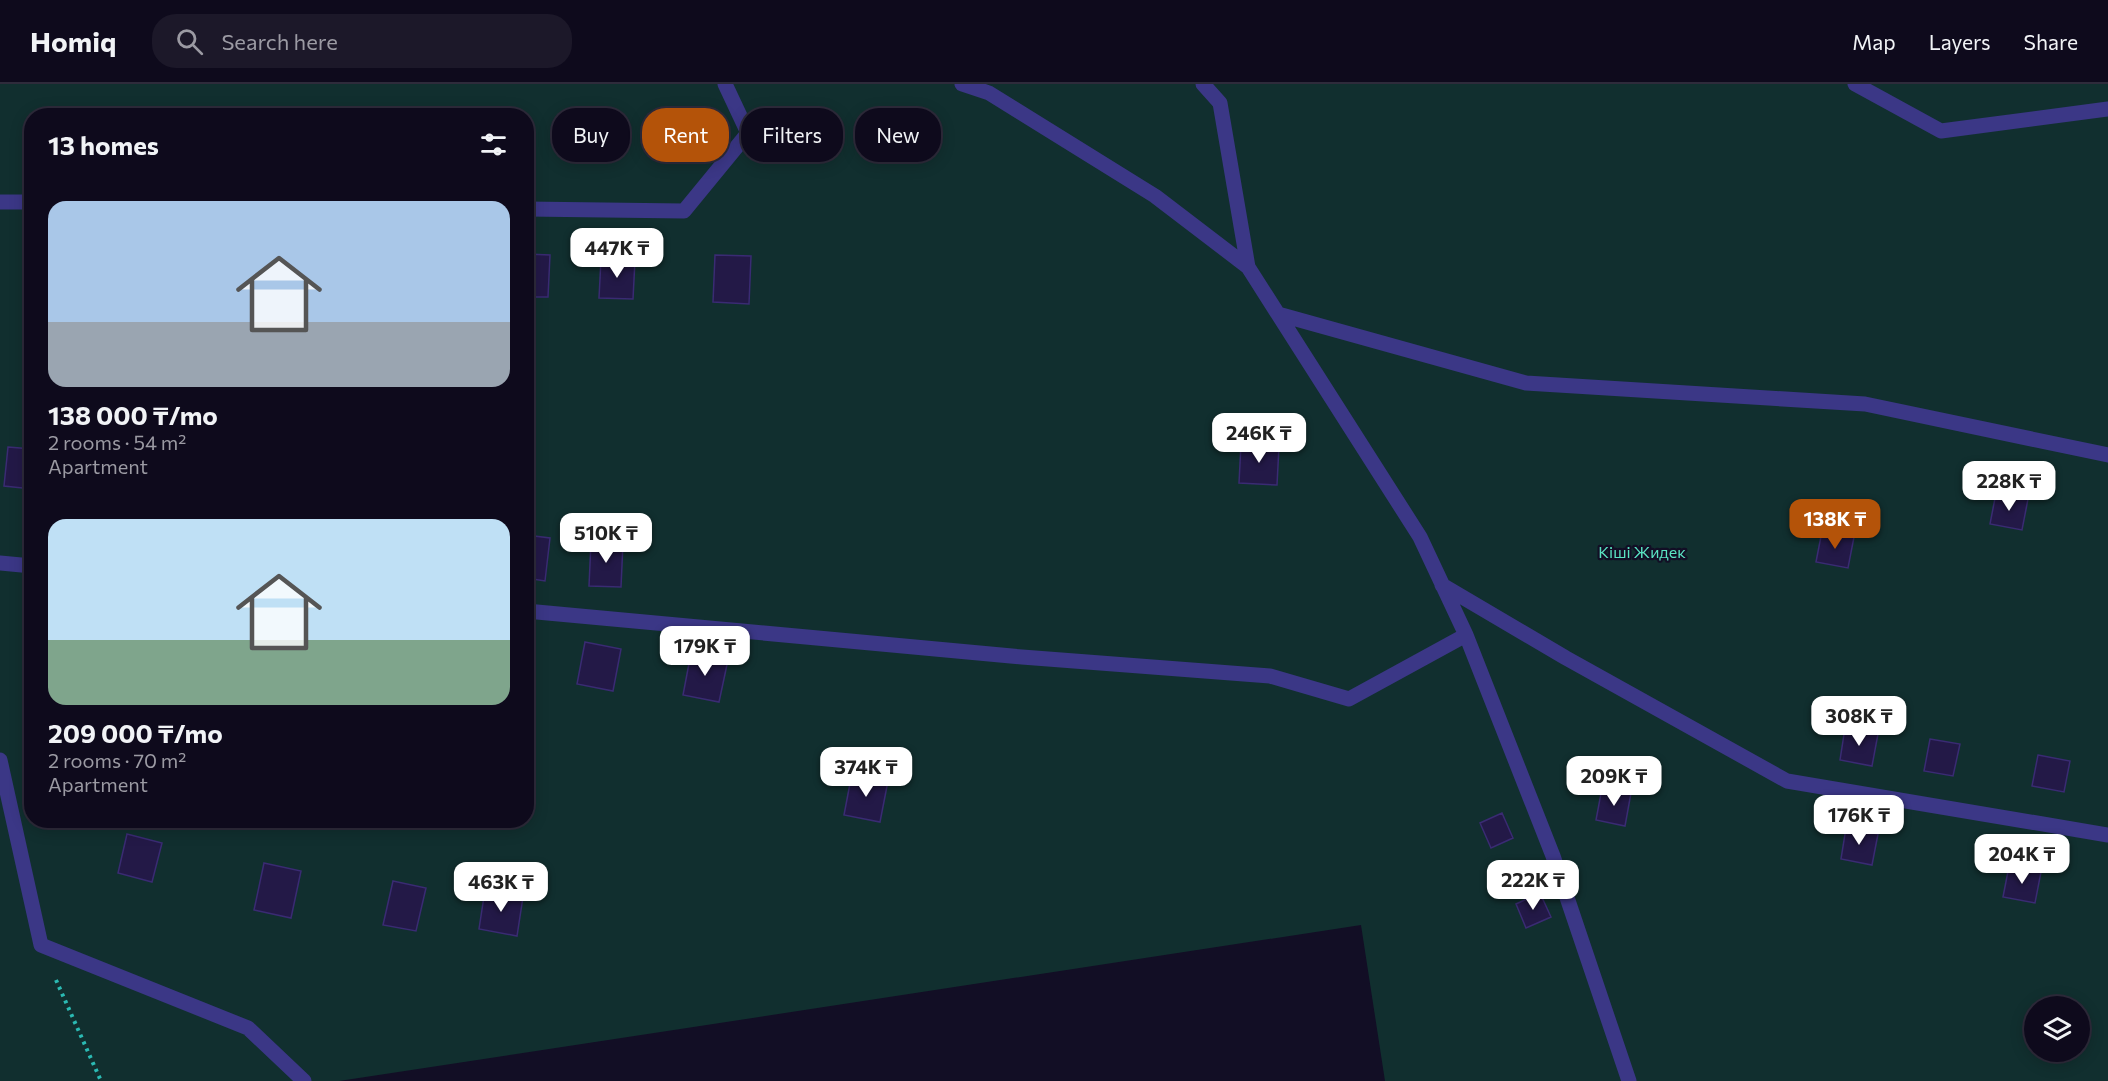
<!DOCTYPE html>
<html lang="en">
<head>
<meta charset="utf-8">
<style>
  :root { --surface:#0e0a1c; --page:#1c1829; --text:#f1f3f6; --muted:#9b9aa3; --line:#2e2b3b; --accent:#b45309 }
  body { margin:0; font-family:Commissioner,sans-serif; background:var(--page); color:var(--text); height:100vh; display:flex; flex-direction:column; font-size:22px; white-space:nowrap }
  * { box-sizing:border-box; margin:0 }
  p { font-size:20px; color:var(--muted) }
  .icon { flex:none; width:33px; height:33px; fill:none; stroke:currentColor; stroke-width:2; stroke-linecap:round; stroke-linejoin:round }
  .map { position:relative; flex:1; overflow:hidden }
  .side { position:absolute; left:24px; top:24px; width:510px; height:720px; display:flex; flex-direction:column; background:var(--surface); border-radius:24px; box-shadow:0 3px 15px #0003,0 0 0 2px var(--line) }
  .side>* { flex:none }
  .banner { position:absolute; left:552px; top:24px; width:570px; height:54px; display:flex; gap:12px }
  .tools { position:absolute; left:2024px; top:912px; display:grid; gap:12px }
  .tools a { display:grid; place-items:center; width:66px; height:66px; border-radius:50%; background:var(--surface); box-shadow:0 3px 15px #0003,0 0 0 2px var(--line); font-size:30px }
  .price { position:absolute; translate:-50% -51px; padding:0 14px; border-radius:12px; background:#fff; color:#222; font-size:20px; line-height:39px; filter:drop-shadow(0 2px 3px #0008) }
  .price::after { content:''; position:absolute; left:50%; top:36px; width:18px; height:14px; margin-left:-9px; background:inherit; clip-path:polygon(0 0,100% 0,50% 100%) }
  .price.on { background:var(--accent); color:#fff }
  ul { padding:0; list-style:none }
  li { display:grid; align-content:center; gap:12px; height:318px; padding:0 24px }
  li span { display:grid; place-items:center; height:186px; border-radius:18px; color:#555 }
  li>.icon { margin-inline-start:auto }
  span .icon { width:108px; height:108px; fill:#fffc; stroke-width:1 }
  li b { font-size:26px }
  h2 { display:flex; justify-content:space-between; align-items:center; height:72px; padding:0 24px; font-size:26px }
  .tag { padding:0 21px; border-radius:24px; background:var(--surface); box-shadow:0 3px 15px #0003,0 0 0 2px var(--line); font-size:21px; line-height:54px }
  .tag.on { background:var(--accent); color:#fff }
  header { display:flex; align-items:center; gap:36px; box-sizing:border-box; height:84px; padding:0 30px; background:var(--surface); border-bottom:2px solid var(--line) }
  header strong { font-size:28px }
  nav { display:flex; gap:33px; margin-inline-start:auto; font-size:21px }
  .search { width:420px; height:54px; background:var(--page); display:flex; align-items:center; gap:15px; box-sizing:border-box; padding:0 21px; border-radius:24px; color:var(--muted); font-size:22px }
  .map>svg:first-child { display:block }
</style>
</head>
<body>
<header>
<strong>Homiq</strong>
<div class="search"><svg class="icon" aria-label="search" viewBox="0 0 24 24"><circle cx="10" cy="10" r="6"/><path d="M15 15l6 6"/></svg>Search here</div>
<nav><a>Map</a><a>Layers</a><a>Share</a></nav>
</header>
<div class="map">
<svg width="2108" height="997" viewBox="0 0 2108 997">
  <rect width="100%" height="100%" fill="#120e25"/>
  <path fill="#112f2f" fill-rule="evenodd" d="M 0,0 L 2108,0 L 2108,997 L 1385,997 L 1361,841 L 339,997 L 0,997 ZM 32,32 L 526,32 L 526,736 L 32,736 ZM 2034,922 L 2079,922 L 2079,968 L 2034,968 Z"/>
  <path fill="#231947" stroke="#3a2b73" stroke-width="1.5" d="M 526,170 L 550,171 L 548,213 L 526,213 Z
    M 715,171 L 751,172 L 749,220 L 713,218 Z
    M 601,175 L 635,176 L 633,215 L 599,214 Z
    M 1241,360 L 1279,362 L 1277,401 L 1239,399 Z
    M 8,363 L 32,365 L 32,405 L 4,402 Z
    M 1996,409 L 2028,415 L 2022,446 L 1990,440 Z
    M 1822,447 L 1854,453 L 1848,484 L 1816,478 Z
    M 526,451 L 550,454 L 545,497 L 526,494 Z
    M 591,458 L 623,459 L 621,503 L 589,502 Z
    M 585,558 L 621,565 L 613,607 L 577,600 Z
    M 691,569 L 728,576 L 719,618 L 683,611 Z
    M 1845,644 L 1878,650 L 1872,682 L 1840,676 Z
    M 1930,655 L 1960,660 L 1953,692 L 1924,687 Z
    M 2038,671 L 2070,677 L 2064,708 L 2032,702 Z
    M 852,689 L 888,697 L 880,738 L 844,731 Z
    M 1602,704 L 1631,709 L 1625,742 L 1596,736 Z
    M 1502,729 L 1513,754 L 1491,764 L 1480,739 Z
    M 1846,744 L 1878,750 L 1872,781 L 1841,775 Z
    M 127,750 L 162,759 L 152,798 L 118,789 Z
    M 264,779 L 301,787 L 291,834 L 254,826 Z
    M 2009,782 L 2041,788 L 2035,819 L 2003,813 Z
    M 393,797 L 426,804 L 416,847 L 383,841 Z
    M 485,806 L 523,813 L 517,852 L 479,845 Z
    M 1540,809 L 1551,833 L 1526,844 L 1516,820 Z"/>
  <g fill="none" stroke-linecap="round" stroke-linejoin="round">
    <path stroke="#2bbab3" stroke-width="4" stroke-dasharray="3 4.5" stroke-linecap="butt" d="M 56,896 L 101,997"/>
    <path stroke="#3b3786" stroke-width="15" d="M 962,0 L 989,9 L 1155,112 L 1248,183
      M 1203,0 L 1220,19 L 1248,183 L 1420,453 L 1466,551 L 1553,772 L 1629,997
      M 1855,0 L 1941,47 L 2108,25
      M 0,118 L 32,118
      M 526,125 L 684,127 L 748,49 L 725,0
      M 1278,230 L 1526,299 L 1865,320 L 2108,371
      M 0,479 L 32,482
      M 1442,501 L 1566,574 L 1787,697 L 2108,751
      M 526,527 L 1022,573 L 1270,592 L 1349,615 L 1466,551
      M 0,676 L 41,861 L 248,944 L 304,997"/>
  </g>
  <g text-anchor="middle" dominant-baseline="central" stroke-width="4.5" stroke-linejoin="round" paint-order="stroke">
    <g font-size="16" fill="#5ae3c2" stroke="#120e25">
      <text x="1642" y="467">Кіші Жидек</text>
    </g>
  </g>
</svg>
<div class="tools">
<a><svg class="icon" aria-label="layers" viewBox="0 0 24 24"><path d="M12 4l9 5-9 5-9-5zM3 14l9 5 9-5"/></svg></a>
</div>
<b class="price" style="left:617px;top:195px">447K ₸</b>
<b class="price" style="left:1259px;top:380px">246K ₸</b>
<b class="price" style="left:2009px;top:428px">228K ₸</b>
<b class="price on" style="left:1835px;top:466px">138K ₸</b>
<b class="price" style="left:606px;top:480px">510K ₸</b>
<b class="price" style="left:705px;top:593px">179K ₸</b>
<b class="price" style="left:1859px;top:663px">308K ₸</b>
<b class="price" style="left:866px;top:714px">374K ₸</b>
<b class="price" style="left:1614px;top:723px">209K ₸</b>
<b class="price" style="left:1859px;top:762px">176K ₸</b>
<b class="price" style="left:2022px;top:801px">204K ₸</b>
<b class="price" style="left:1533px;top:827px">222K ₸</b>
<b class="price" style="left:501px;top:829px">463K ₸</b>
<div class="banner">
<a class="tag">Buy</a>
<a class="tag on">Rent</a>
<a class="tag">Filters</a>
<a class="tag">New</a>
</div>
<section class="side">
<h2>13 homes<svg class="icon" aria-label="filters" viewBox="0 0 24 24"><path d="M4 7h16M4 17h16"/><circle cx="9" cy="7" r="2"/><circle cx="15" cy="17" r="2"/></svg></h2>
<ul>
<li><span style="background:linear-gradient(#a9c7e8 65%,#9aa5b1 0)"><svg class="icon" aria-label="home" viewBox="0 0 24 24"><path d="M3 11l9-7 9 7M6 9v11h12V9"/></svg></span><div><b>138 000 ₸/mo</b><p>2 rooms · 54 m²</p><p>Apartment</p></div></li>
<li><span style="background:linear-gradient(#bfe0f5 65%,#7fa58c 0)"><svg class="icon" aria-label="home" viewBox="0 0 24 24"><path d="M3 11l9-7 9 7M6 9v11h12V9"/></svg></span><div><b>209 000 ₸/mo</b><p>2 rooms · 70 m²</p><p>Apartment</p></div></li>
</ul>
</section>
</div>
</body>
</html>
